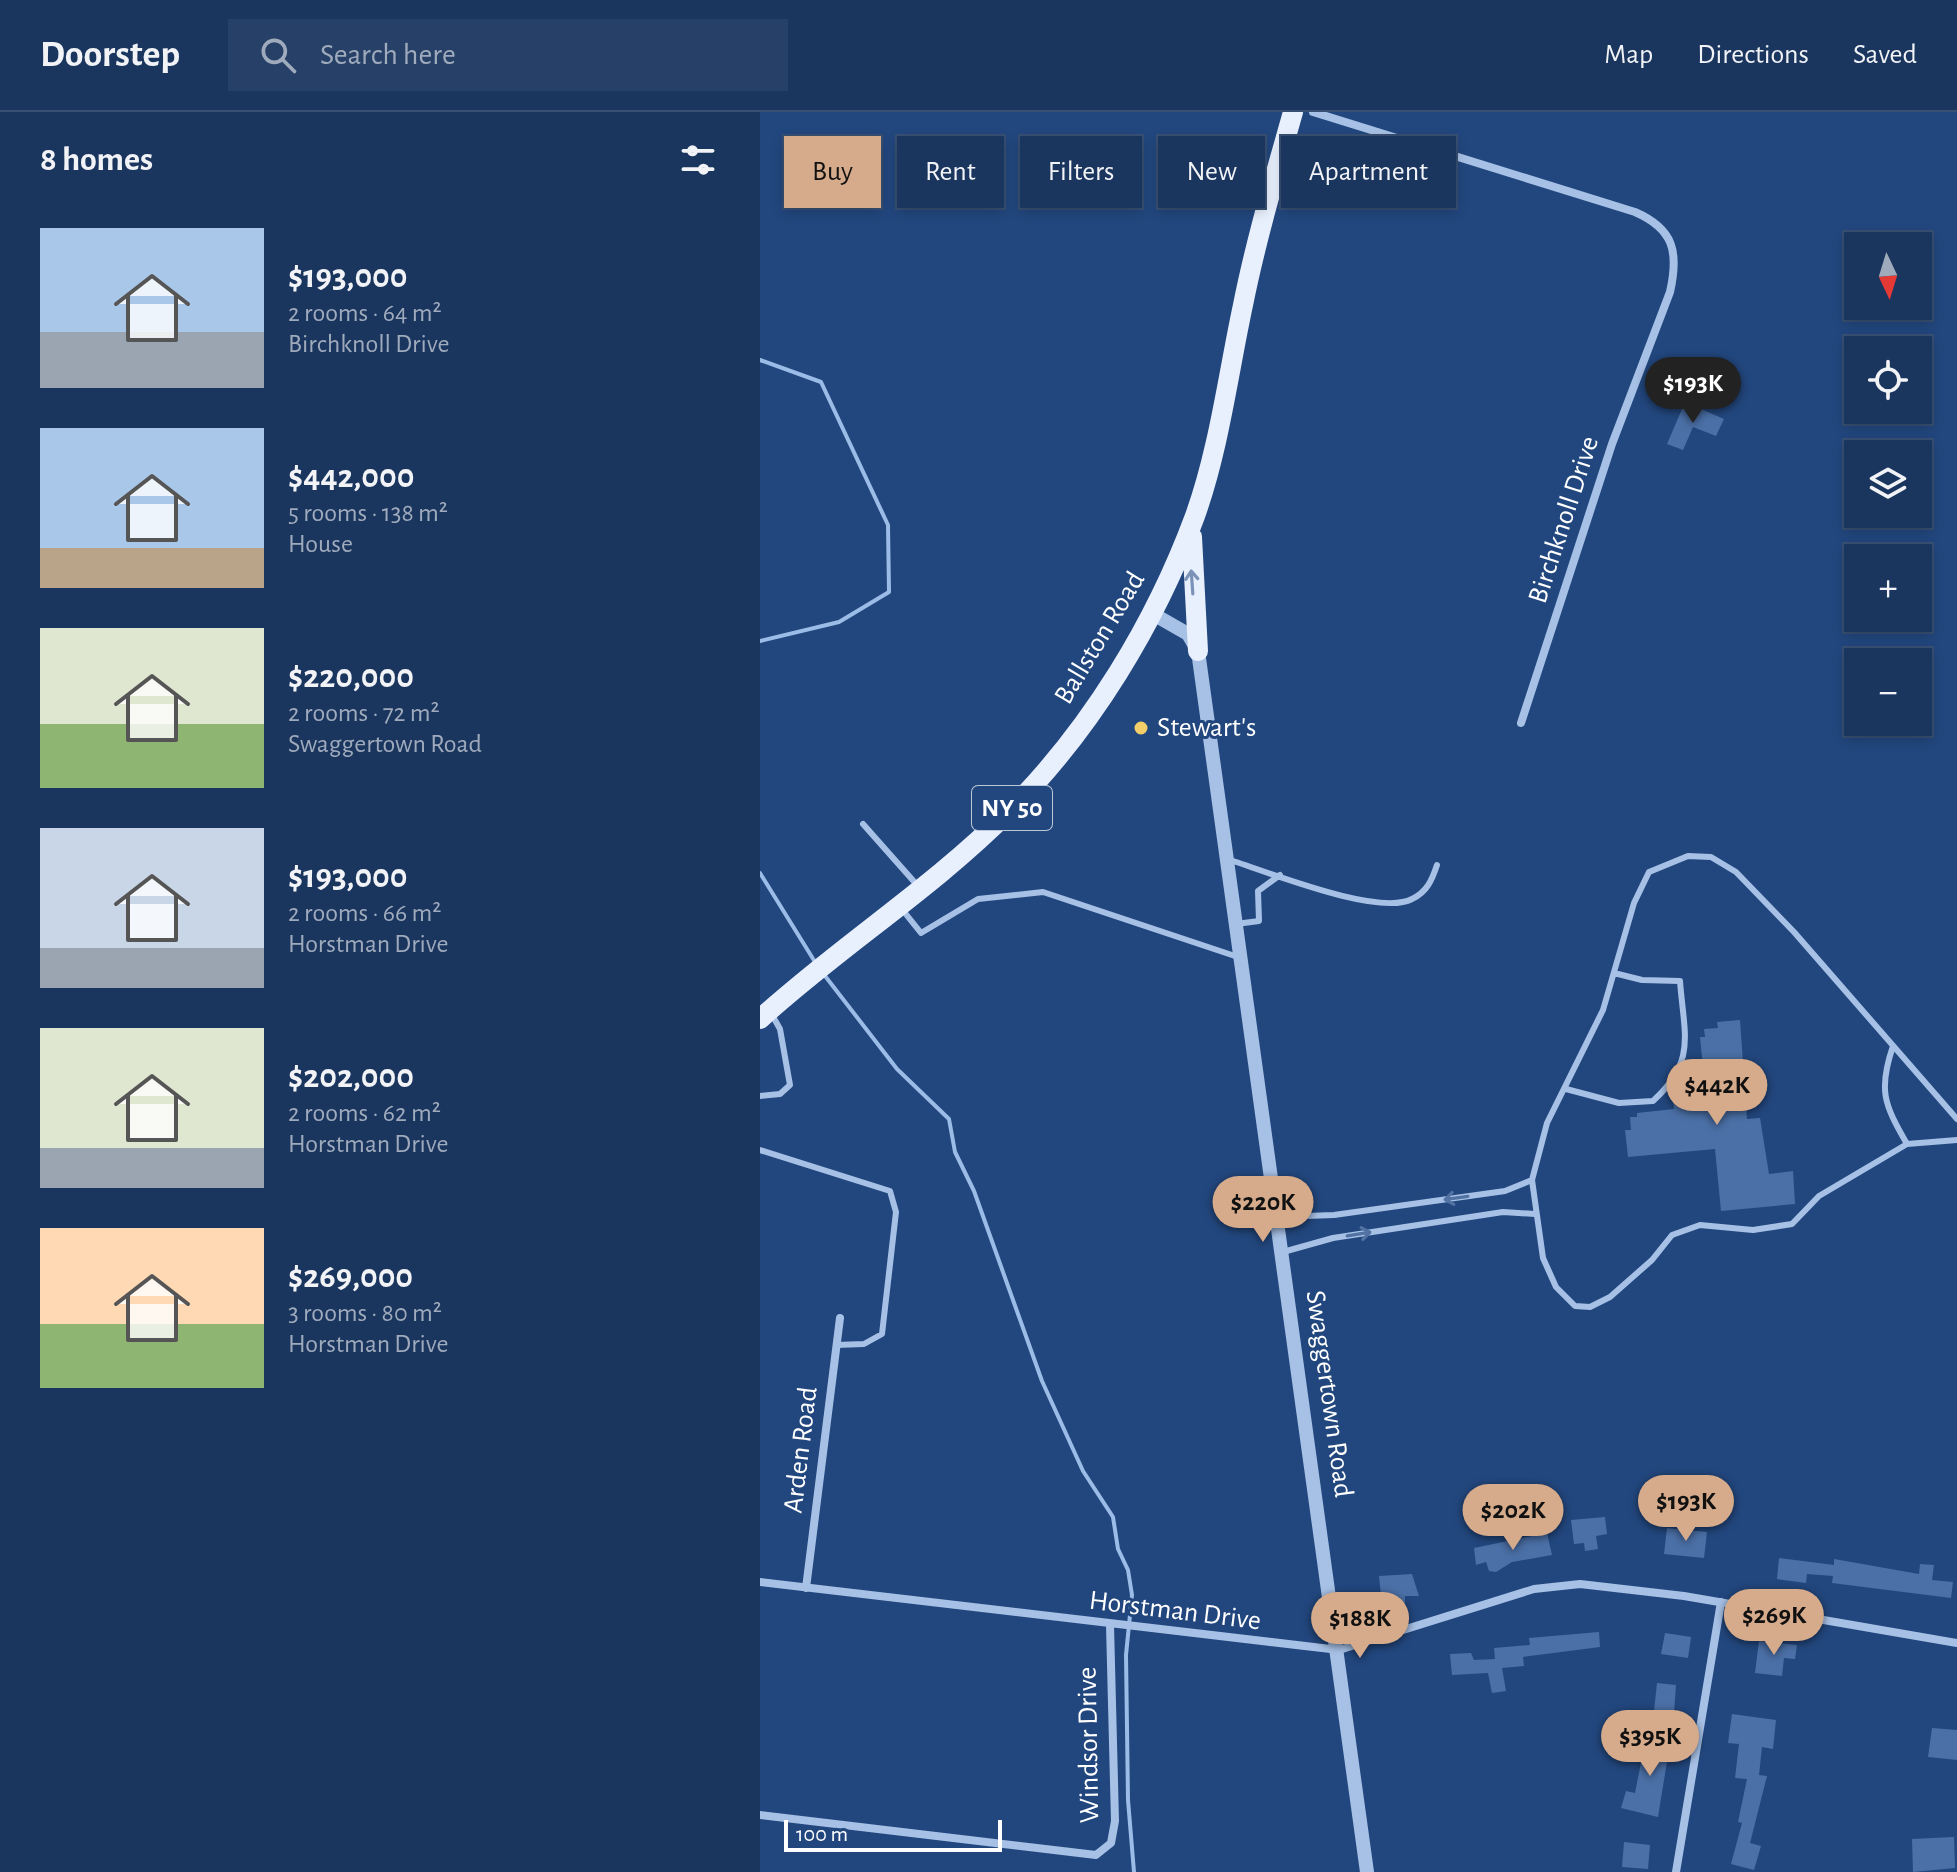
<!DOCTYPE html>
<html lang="en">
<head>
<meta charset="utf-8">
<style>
  :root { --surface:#1a355e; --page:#274067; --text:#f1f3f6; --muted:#9fabbc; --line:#385073; --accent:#d6ab8b }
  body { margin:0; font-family:"Alegreya Sans",sans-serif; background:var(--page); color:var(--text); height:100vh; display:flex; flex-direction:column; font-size:30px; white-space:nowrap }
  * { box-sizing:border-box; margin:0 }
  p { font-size:26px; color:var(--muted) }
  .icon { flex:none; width:44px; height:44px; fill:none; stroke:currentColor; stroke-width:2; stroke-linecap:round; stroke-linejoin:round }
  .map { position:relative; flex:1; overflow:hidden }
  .details { display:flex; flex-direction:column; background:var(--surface); width:760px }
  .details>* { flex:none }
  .guide { position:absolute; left:24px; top:24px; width:760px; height:72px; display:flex; gap:16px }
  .needle { width:52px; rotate:176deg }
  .fabs { position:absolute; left:1084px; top:120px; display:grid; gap:16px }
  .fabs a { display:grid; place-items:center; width:88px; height:88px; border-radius:0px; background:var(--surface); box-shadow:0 4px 12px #0003,0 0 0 2px var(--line); font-size:40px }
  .scale { position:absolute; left:24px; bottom:20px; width:218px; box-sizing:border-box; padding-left:8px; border:4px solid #fff; border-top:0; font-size:22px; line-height:28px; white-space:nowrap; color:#fff; -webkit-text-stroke:6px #22477e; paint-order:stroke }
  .price { position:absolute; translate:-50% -68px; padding:0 18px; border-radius:28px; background:var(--accent); color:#111; font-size:26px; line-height:52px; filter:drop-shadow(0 2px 4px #0008) }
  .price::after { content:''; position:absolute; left:50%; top:48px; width:24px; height:18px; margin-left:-12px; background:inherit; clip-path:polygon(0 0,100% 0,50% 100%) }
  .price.selected { background:#222; color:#fff }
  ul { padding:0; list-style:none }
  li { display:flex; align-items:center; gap:24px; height:200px; padding:0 40px }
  li span { display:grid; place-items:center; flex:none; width:224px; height:160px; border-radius:0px; color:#555 }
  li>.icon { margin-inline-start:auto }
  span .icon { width:96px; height:96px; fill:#fffc; stroke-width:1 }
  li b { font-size:34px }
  h2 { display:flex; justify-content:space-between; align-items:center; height:96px; padding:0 40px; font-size:34px }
  .pill { padding:0 28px; border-radius:0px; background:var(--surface); box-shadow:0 4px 12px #0003,0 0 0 2px var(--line); font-size:28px; line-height:72px }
  .pill.selected { background:var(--accent); color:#111 }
  header { display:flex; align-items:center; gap:48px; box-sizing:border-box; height:112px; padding:0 40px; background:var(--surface); border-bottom:2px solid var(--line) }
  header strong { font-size:38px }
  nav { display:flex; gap:44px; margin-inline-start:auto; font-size:28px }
  .search { width:560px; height:72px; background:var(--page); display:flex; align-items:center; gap:20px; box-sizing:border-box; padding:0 28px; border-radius:0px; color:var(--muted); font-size:30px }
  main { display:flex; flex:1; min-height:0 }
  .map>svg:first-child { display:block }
</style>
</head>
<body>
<header>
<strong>Doorstep</strong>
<div class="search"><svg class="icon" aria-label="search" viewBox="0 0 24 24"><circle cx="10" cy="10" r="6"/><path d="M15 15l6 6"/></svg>Search here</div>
<nav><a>Map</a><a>Directions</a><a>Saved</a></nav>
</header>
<main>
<section class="details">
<h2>8 homes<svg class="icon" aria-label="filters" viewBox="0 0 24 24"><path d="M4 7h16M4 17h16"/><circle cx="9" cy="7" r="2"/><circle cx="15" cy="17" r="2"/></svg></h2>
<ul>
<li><span style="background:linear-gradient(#a9c7e8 65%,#9aa5b1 0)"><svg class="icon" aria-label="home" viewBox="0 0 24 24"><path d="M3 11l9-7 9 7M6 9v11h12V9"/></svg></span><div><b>$193,000</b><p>2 rooms · 64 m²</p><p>Birchknoll Drive</p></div></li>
<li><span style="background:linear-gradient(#a9c7e8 75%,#b9a48a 0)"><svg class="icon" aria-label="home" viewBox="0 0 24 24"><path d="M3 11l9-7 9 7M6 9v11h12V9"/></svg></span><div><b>$442,000</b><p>5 rooms · 138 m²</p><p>House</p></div></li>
<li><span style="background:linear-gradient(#dfe7d0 60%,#8fb573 0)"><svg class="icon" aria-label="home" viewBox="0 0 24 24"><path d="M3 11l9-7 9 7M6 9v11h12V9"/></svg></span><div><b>$220,000</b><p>2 rooms · 72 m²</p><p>Swaggertown Road</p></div></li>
<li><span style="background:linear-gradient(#c9d6e8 75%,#9aa5b1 0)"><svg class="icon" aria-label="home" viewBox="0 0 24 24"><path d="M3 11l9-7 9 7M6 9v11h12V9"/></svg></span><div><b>$193,000</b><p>2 rooms · 66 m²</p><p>Horstman Drive</p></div></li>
<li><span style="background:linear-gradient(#dfe7d0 75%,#9aa5b1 0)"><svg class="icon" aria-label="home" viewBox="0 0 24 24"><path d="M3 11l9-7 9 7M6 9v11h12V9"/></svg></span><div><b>$202,000</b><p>2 rooms · 62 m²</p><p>Horstman Drive</p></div></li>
<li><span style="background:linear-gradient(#ffd9b3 60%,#8fb573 0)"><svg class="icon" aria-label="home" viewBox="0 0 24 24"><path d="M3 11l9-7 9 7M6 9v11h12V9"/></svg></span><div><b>$269,000</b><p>3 rooms · 80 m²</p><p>Horstman Drive</p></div></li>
</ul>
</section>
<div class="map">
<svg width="1197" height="1760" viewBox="0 0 1197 1760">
  <rect width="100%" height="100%" fill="#22477e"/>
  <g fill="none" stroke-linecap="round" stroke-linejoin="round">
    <path stroke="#9bbce7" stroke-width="4" d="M 0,248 L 61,270 L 128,413 L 129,480 L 79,510 L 0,529
      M 0,761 L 55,850
      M 62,860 L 137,957 L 189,1007 L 195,1040 L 214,1079 L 282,1269 L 323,1359 L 353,1405 L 358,1437 L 368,1458 L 372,1483 L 366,1543 L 368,1688 L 374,1760"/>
  </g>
  <path fill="#4b70a7" d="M 925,290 L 964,307 L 956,324 L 933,315 L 923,338 L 907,332 Z
    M 980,908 L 987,1007 L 1000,1006 L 1009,1062 L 1033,1059 L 1035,1092 L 961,1099 L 955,1037 L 868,1045 L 865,1018 L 871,1018 L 870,1005 L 877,1005 L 877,1001 L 914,997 L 912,978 L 921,965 L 946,986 L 940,925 L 945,925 L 944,917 L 958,916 L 957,910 Z
    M 845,1405 L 847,1422 L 836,1424 L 838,1437 L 825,1439 L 824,1431 L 814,1432 L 811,1408 Z
    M 907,1416 L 947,1420 L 944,1446 L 904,1442 Z
    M 787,1421 L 792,1443 L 752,1450 L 736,1460 L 729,1459 L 726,1450 L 716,1453 L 714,1436 Z
    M 1019,1446 L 1074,1453 L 1074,1447 L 1159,1462 L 1160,1452 L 1174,1453 L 1172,1468 L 1193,1470 L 1191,1486 L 1072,1471 L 1073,1464 L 1047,1462 L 1046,1471 L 1017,1467 Z
    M 652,1462 L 659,1484 L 645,1484 L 645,1491 L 622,1493 L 619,1464 Z
    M 839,1520 L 840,1535 L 763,1545 L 764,1554 L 742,1556 L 746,1579 L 732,1581 L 728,1561 L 692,1563 L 690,1542 L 711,1541 L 714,1548 L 735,1547 L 734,1536 L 770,1533 L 769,1526 Z
    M 905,1521 L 931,1525 L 928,1546 L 901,1542 Z
    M 999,1529 L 1037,1533 L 1035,1547 L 1024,1546 L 1022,1564 L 995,1561 Z
    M 897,1571 L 916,1573 L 914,1601 L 894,1599 Z
    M 972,1602 L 1016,1608 L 1013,1637 L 1002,1635 L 999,1663 L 1007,1664 L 990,1731 L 1001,1734 L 994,1758 L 971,1752 L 982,1711 L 978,1710 L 987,1667 L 975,1666 L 979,1632 L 968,1631 Z
    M 1172,1616 L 1197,1618 L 1197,1648 L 1168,1645 Z
    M 887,1620 L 902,1623 L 900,1629 L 910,1631 L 898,1705 L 861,1696 L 866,1679 L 875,1681 Z
    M 1194,1725 L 1195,1756 L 1153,1760 L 1152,1727 Z
    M 864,1730 L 890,1733 L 888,1757 L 862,1755 Z"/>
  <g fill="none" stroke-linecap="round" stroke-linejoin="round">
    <path stroke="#a7c1e6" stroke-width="6" d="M 103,712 L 157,773
      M 467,747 C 506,759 618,805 652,787 C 667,780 672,768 677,753
      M 141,796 L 161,821 L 218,787 L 283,780 L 478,845
      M 476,812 L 499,809 L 498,779 L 520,763
      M 1133,934 C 1118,978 1124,992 1147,1032
      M 806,977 L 859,991 L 893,989 C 937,949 924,923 920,869 L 882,868 L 854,861
      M 0,984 L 20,982 L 30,973 L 20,917 L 11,901
      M 1197,1007 L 1034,820 L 976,760 L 951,745 L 928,744 L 889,760 L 874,791 L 843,898 L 787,1011 L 772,1068 L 783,1146 L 796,1175 L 815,1194 L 830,1195 L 850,1185 L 892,1148 L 912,1123 L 940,1113 L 993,1118 L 1032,1112 L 1059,1084 L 1147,1032 L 1197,1028
      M 0,1038 L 130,1079 L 136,1100 L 122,1222 L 104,1232 L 76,1233
      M 518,1105 L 574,1103 L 745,1079 L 772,1068
      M 523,1140 L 573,1126 L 743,1100 L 775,1102"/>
    <path stroke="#a7c1e6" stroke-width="8" d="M 553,0 L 875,100 C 914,117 919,140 910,180 L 852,332 L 761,611
      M 0,1470 L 579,1538 L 774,1477 L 820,1472 L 924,1484 L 1197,1531
      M 46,1476 L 80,1206
      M 0,1703 L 336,1743 L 351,1731 L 355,1709 L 350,1513
      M 916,1760 L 961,1490"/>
    <path stroke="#a7c1e6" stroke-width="14" d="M 393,502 L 428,522 L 438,539 L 607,1760"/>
    <path stroke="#e8effd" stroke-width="20" d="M 432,425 L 438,539
      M 0,907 C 80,834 173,776 250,698 C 331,617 395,512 435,404 C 459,337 468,263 483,193 C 496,128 515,64 533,0"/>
  </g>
  <defs><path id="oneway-shaft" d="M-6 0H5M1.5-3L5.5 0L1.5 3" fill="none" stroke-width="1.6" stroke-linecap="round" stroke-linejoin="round" transform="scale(2)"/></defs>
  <use stroke="#7b93b7" href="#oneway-shaft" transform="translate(432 470) rotate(-94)"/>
  <g stroke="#5172a2">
    <use href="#oneway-shaft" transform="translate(696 1086) rotate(172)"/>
    <use href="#oneway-shaft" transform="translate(599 1122) rotate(-9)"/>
  </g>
  <circle fill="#f2cf69" stroke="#22477e" stroke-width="3" cx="381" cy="616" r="8"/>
  <g text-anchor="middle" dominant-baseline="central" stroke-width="6" stroke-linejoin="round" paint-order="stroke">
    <rect fill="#22477e" stroke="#bdc8d8" stroke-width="2" x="212" y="674" width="80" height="44" rx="6"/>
    <g font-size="26" font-weight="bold" fill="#fff">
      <text x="252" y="696">NY 50</text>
    </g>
    <g font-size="28" fill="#fff" stroke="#22477e">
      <text transform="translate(804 408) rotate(-72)">Birchknoll Drive</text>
      <text transform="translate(340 526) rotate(-59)">Ballston Road</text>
      <text transform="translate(569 1282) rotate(82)">Swaggertown Road</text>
      <text transform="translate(41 1338) rotate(-83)">Arden Road</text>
      <text transform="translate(415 1499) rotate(7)">Horstman Drive</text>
      <text transform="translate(329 1633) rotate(-91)">Windsor Drive</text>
    </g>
    <g font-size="28" fill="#fff" stroke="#22477e" text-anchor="start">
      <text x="397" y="616">Stewart's</text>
    </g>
  </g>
</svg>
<div class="fabs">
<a><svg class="needle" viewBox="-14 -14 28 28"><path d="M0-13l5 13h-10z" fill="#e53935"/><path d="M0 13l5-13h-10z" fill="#9fabbc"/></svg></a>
<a><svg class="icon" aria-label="locate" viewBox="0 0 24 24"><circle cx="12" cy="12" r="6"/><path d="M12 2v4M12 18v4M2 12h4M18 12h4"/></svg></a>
<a><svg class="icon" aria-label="layers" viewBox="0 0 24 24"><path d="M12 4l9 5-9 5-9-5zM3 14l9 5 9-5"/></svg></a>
<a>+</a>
<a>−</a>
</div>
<div class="scale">100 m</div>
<b class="price selected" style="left:933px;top:313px">$193K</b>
<b class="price" style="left:957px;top:1015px">$442K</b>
<b class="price" style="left:503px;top:1132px">$220K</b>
<b class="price" style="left:926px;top:1431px">$193K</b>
<b class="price" style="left:753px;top:1440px">$202K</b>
<b class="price" style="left:1014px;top:1545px">$269K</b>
<b class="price" style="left:600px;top:1548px">$188K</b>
<b class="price" style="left:890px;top:1666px">$395K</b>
<div class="guide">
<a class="pill selected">Buy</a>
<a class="pill">Rent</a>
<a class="pill">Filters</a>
<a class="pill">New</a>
<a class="pill">Apartment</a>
</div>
</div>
</main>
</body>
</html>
